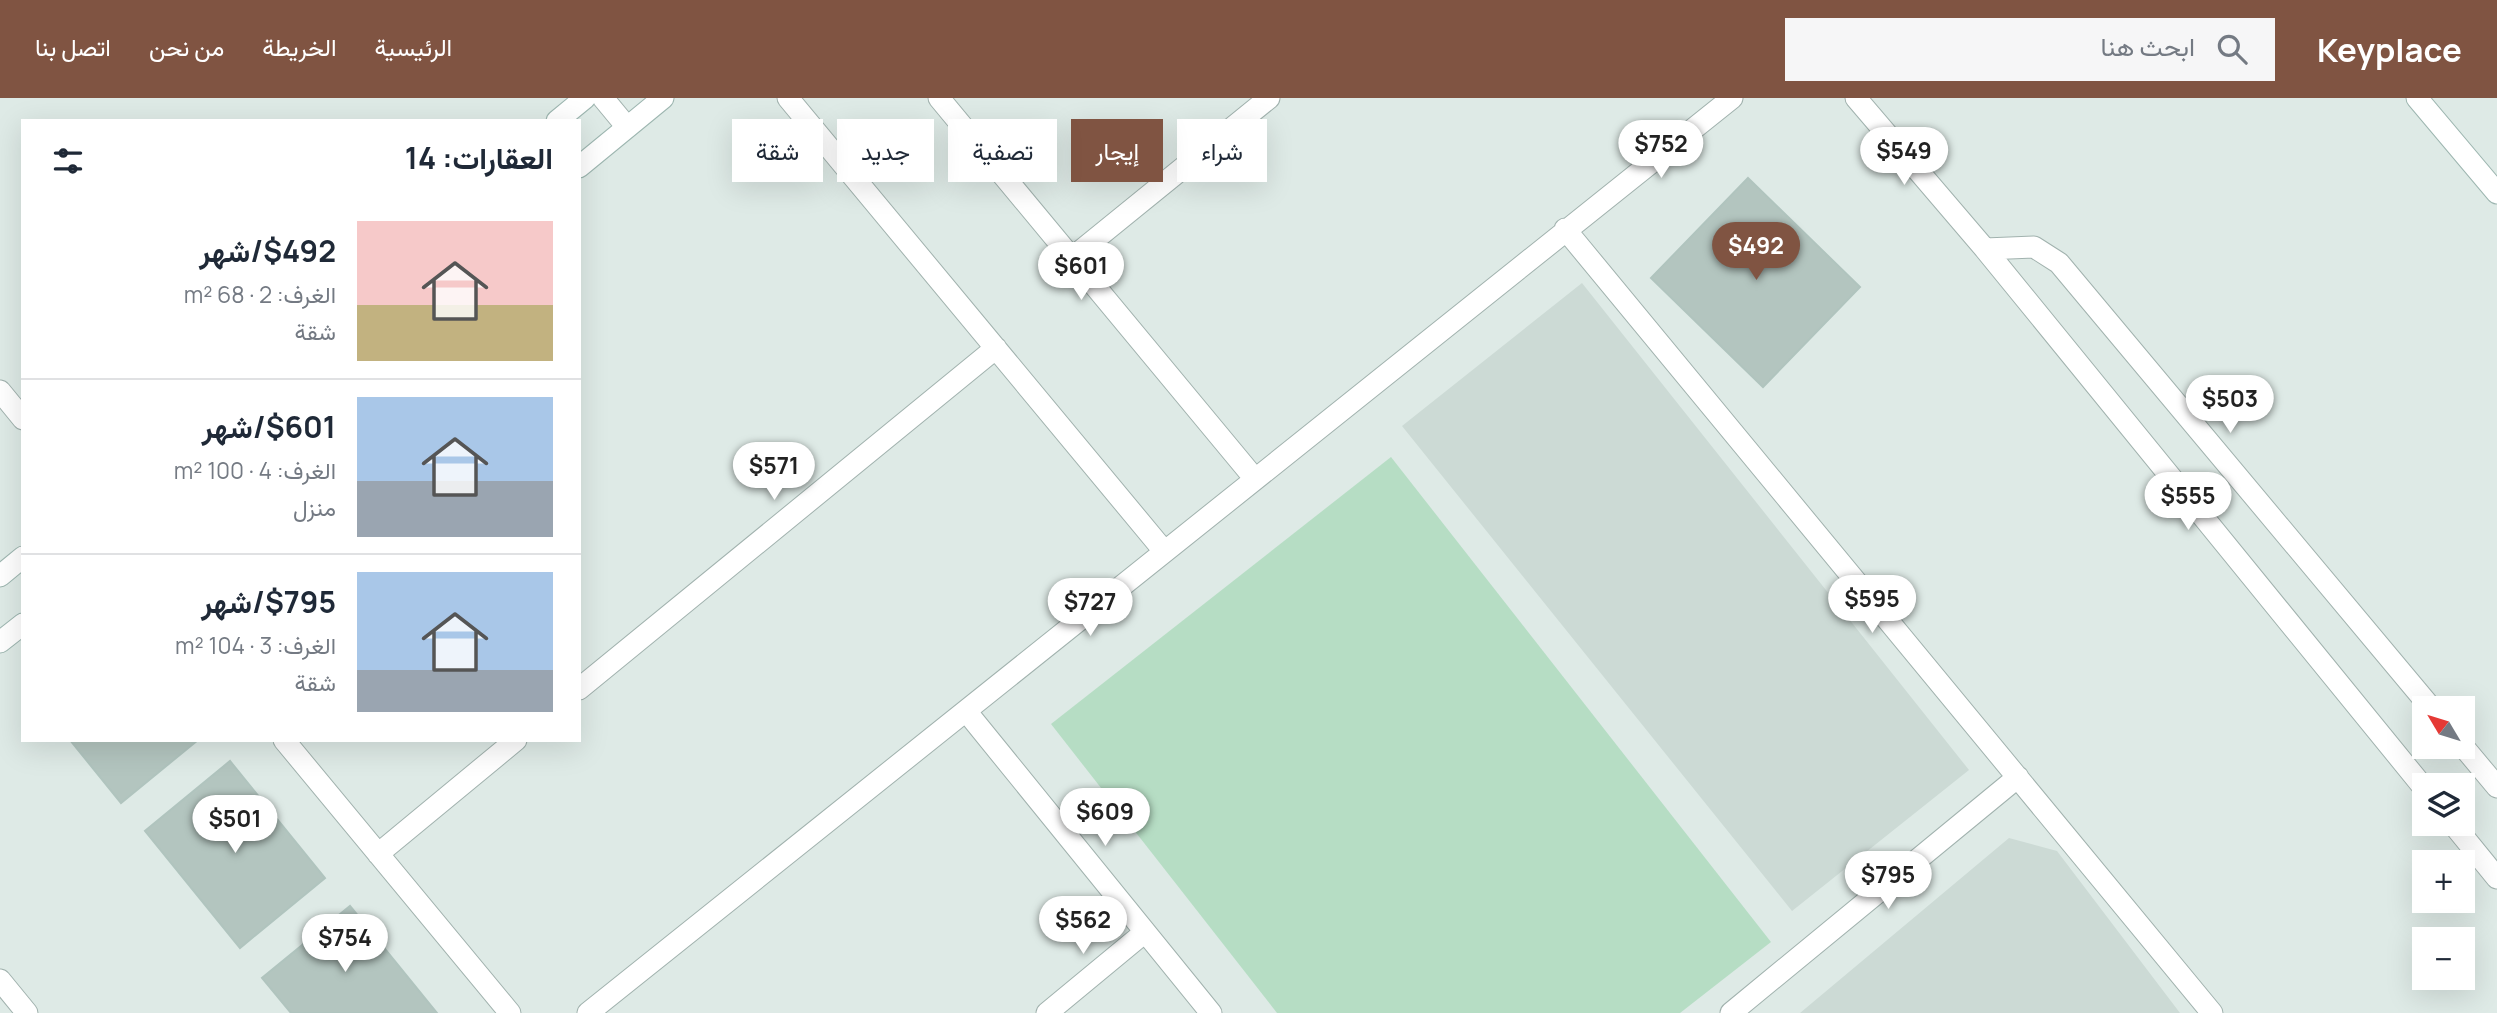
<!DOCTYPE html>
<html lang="ar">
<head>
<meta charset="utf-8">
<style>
  :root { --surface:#fff; --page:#f6f6f7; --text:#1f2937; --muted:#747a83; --line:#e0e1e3; --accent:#805442 }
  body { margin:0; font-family:Manrope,Vazirmatn,sans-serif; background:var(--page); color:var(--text); direction:rtl; height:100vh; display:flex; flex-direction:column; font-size:26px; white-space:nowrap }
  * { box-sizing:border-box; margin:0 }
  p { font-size:23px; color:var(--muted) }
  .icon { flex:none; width:38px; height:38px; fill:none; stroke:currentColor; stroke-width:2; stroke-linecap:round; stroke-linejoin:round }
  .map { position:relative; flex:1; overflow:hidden; direction:ltr }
  .panel { position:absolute; left:21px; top:21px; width:560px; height:623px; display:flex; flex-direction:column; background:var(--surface); border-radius:0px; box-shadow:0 7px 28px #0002; direction:rtl }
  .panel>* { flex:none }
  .top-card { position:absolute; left:602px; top:21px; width:665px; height:63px; direction:rtl; display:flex; gap:14px }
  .needle { width:46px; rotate:308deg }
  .tools { position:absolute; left:2412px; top:598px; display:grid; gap:14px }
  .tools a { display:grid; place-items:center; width:63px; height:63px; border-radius:0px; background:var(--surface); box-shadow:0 7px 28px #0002; font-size:35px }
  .price { position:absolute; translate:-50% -60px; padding:0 16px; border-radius:24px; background:#fff; color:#222; font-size:23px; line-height:46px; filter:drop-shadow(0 2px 4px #0008) }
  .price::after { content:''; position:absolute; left:50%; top:42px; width:21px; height:16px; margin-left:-10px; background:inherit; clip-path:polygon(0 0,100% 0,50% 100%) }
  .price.selected { background:var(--accent); color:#fff }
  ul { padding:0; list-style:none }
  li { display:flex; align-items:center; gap:21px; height:175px; padding:0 28px }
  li+li { border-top:2px solid var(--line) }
  li span { display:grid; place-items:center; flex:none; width:196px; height:140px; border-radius:0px; color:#555 }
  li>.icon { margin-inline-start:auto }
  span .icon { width:84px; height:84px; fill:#fffc; stroke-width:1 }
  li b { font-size:30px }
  h2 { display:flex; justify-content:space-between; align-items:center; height:84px; padding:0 28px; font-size:30px }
  .tag { padding:0 24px; border-radius:0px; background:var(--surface); box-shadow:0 7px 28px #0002; font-size:24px; line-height:63px }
  .tag.selected { background:var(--accent); color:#fff }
  header { display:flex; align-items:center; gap:42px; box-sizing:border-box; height:98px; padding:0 35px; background:var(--accent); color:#fff }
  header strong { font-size:33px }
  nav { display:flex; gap:38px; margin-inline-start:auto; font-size:24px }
  .search { width:490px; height:63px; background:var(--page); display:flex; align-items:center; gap:18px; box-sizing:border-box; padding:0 24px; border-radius:0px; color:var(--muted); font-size:26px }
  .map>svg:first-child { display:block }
</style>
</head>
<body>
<header>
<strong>Keyplace</strong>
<div class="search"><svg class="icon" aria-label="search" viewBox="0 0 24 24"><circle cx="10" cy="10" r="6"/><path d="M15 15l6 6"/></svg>ابحث هنا</div>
<nav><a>الرئيسية</a><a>الخريطة</a><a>من نحن</a><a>اتصل بنا</a></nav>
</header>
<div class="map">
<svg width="2497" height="915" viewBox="0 0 2497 915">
  <rect width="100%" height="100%" fill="#deeae6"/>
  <path fill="#ccdad5" d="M 1582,185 L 1969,672 L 1792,813 L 1402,328 Z
    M 2009,740 L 2057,753 L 2180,915 L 1800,915 Z"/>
  <path fill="#b6ddc4" d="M 1391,359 L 1771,844 L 1680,915 L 1277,915 L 1051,626 Z"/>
  <path fill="#b3c5bf" stroke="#b0c4be" stroke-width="2" d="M 1748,80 L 1860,189 L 1763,289 L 1651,180 Z
    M 70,642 L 198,642 L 121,705 Z
    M 230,663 L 325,780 L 240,850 L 145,733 Z
    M 350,808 L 437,915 L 291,915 L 262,880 Z"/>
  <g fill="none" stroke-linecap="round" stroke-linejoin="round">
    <g stroke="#a1b2ae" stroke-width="23">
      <path id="street" d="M 603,0 L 627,29
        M 788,0 L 1164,453
        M 939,0 L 1255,381
        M 1856,0 L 1985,151 L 2424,690
        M 1565,131 L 2212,915
        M 1985,151 L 2034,149 L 2059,165 L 2432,611
        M 1072,160 L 1269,0
        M 0,293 L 23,321
        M 579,591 L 996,250
        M 966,613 L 1211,915
        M 284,642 L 510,915
        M 2462,647 L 2497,689
        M 2453,726 L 2497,780
        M 378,756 L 516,642
        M 0,882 L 27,915
        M 588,915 L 1732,0
        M 1047,915 L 1145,834
        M 1731,915 L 2018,679"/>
    </g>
    <g stroke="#9db6b0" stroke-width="23">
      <path id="secondary" d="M 2417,0 L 2497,95
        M 557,23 L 585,0
        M 579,69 L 663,0
        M 0,478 L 23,459
        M 0,544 L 23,526"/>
    </g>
    <use href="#street" stroke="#fff" stroke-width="21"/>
    <use href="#secondary" stroke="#fff" stroke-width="21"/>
  </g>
</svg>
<div class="tools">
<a><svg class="needle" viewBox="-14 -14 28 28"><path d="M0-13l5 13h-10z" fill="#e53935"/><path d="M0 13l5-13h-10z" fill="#747a83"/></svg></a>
<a><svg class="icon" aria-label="layers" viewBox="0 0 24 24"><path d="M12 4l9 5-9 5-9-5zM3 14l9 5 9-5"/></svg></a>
<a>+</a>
<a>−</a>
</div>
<b class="price" style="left:1661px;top:82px">$752</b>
<b class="price" style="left:1904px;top:89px">$549</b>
<b class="price selected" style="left:1756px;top:184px">$492</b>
<b class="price" style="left:1081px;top:204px">$601</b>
<b class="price" style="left:2230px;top:337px">$503</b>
<b class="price" style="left:774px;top:404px">$571</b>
<b class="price" style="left:2188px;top:434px">$555</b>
<b class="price" style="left:1872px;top:537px">$595</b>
<b class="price" style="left:1090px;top:540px">$727</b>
<b class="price" style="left:1105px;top:750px">$609</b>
<b class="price" style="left:235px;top:757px">$501</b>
<b class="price" style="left:1888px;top:813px">$795</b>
<b class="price" style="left:1083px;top:858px">$562</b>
<b class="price" style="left:345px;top:876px">$754</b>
<div class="top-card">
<a class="tag">شراء</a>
<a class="tag selected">إيجار</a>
<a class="tag">تصفية</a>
<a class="tag">جديد</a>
<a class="tag">شقة</a>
</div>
<section class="panel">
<h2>العقارات: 14<svg class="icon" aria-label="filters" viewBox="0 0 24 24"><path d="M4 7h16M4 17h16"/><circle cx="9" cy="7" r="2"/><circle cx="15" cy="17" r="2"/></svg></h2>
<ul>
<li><span style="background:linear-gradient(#f6c9c9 60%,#c2b280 0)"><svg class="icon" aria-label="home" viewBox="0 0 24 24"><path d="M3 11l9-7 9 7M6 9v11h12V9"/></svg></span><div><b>$492/شهر</b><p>الغرف: 2 · 68 m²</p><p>شقة</p></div></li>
<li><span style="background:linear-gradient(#a9c7e8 60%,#9aa5b1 0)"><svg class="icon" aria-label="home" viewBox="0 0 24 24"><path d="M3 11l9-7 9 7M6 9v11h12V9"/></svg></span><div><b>$601/شهر</b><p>الغرف: 4 · 100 m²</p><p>منزل</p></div></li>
<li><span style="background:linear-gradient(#a9c7e8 70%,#9aa5b1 0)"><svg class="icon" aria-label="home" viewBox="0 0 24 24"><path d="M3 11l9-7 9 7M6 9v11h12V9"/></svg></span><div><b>$795/شهر</b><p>الغرف: 3 · 104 m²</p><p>شقة</p></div></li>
</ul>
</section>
</div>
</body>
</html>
